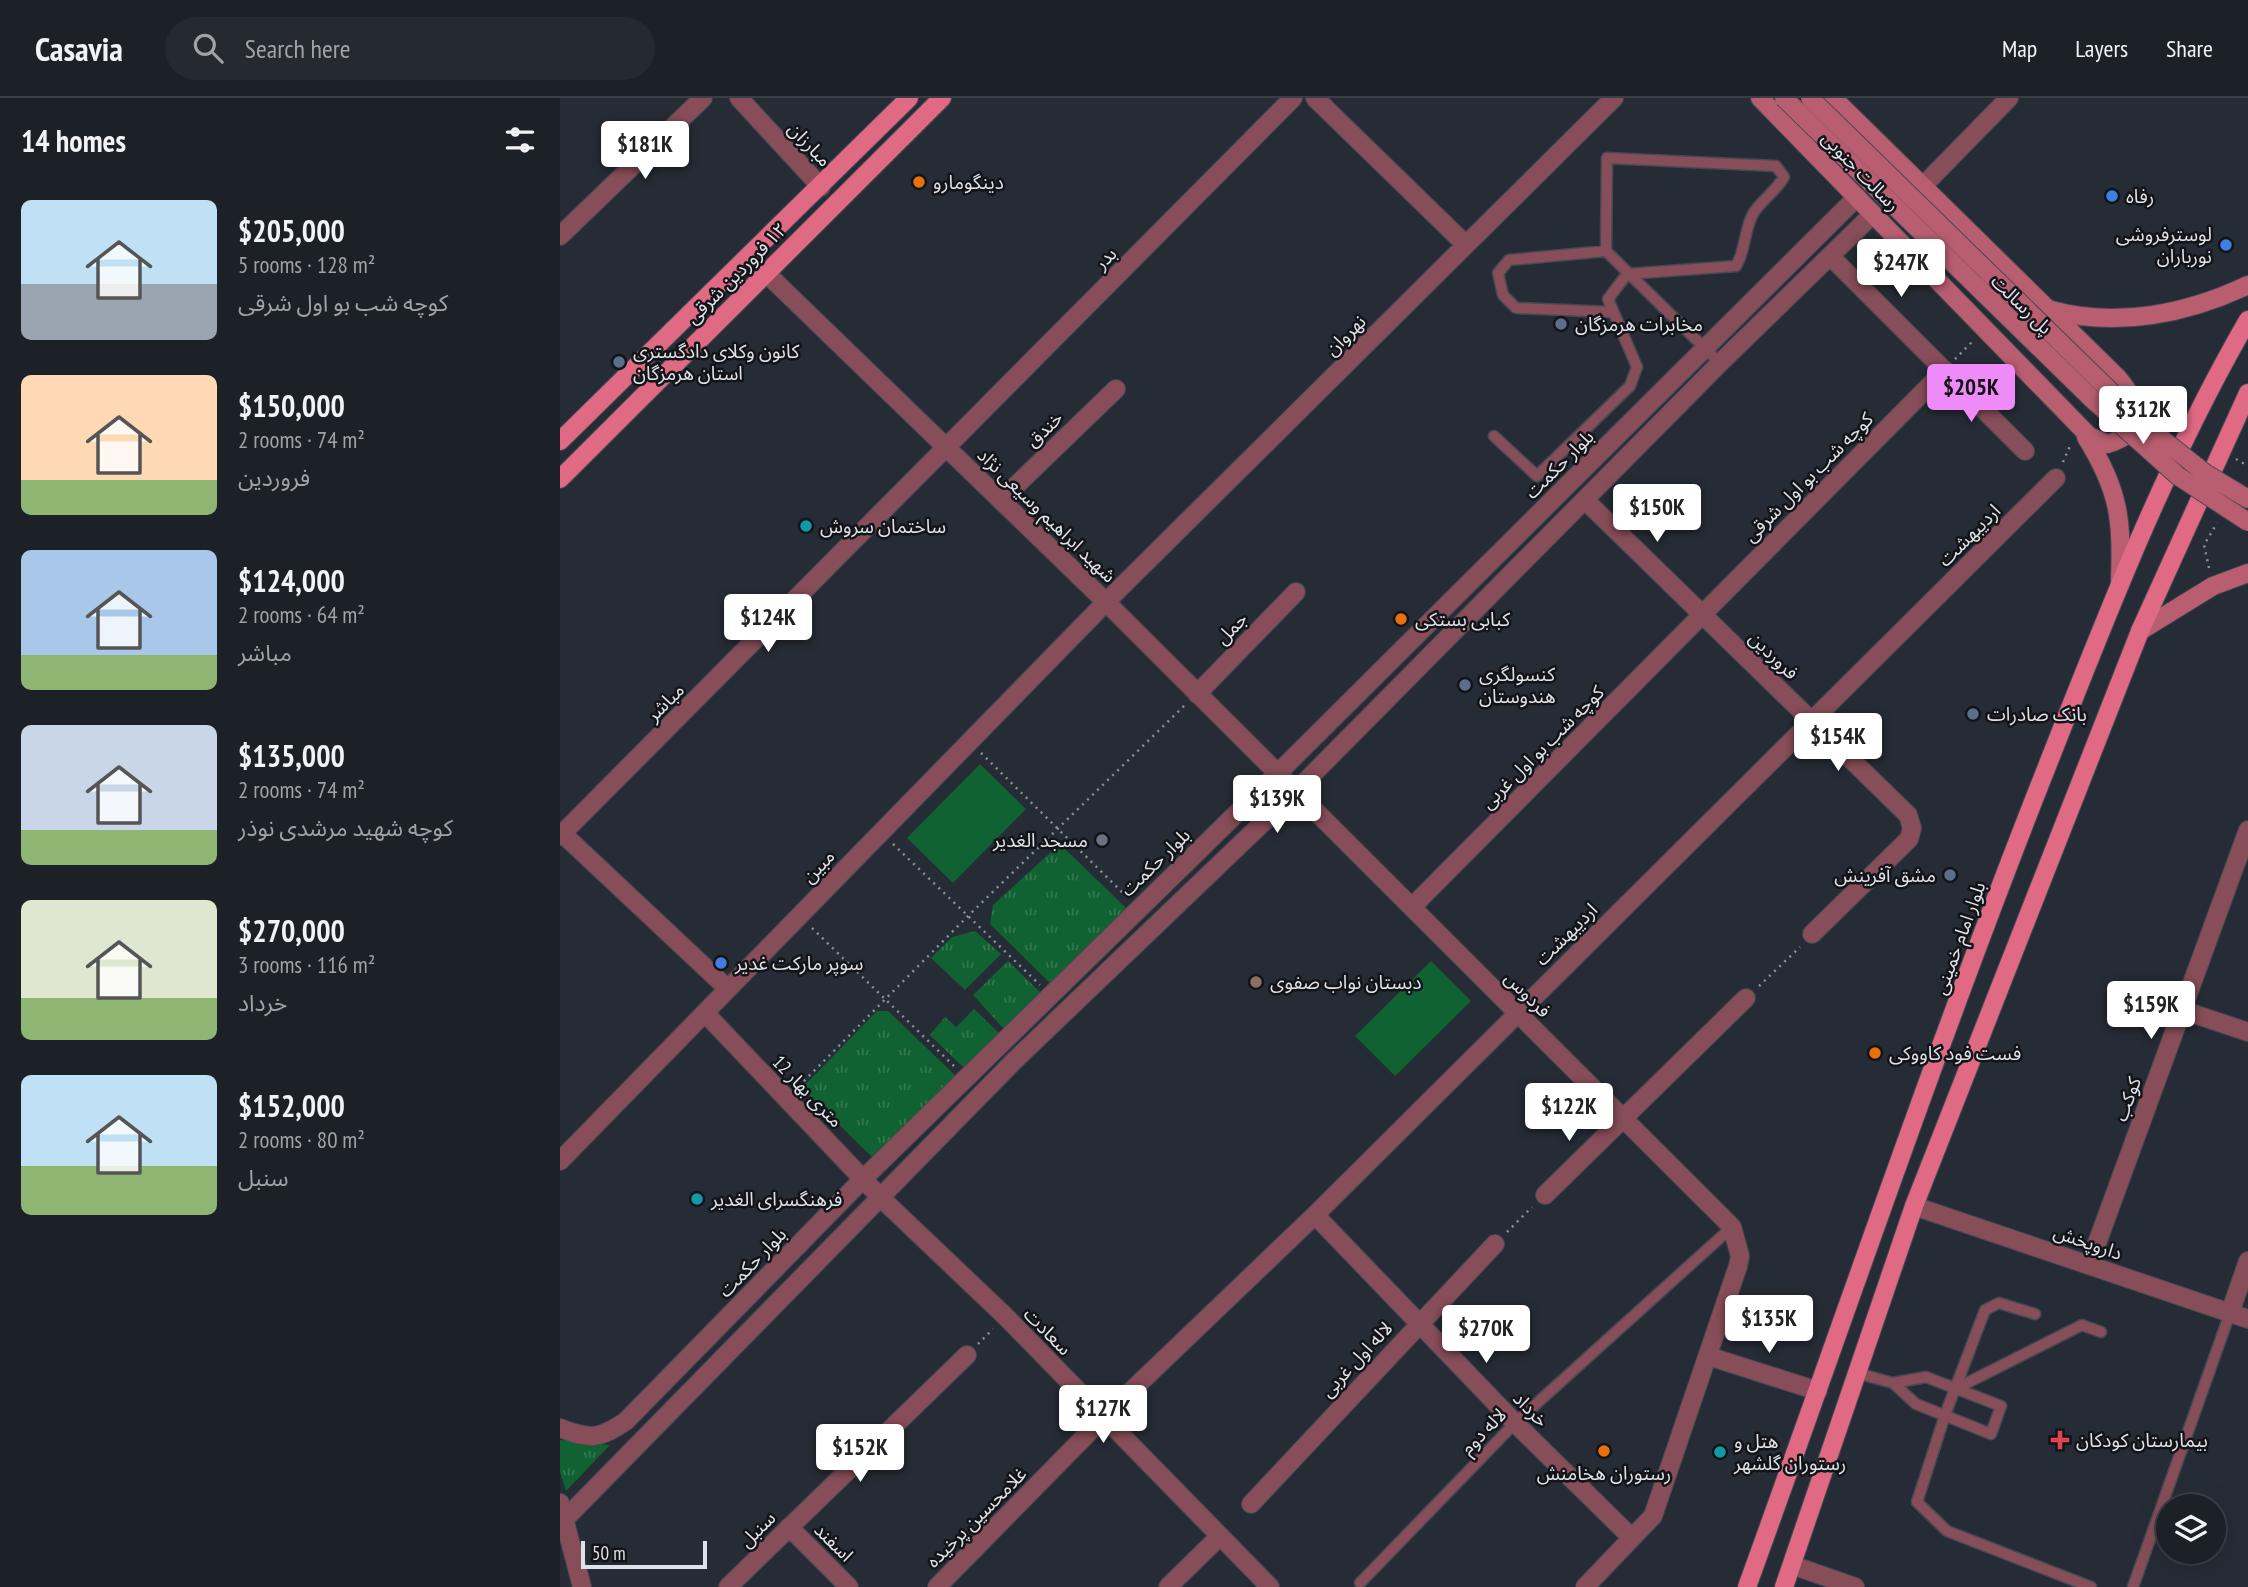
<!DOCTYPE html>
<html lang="en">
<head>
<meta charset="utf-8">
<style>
  :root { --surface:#1c2128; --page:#252930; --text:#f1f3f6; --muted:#a0a3a8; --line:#3a3e45; --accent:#ee8bf8 }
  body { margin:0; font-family:"PT Sans Narrow","Noto Sans Arabic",sans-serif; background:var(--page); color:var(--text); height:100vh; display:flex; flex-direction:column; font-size:26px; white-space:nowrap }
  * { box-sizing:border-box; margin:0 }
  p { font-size:23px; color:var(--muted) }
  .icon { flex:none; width:38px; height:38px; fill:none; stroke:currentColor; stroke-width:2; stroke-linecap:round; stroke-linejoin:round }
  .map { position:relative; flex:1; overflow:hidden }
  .side { display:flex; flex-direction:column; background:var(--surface); width:560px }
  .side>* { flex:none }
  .buttons { position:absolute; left:1596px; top:1396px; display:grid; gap:14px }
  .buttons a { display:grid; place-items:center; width:70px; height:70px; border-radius:50%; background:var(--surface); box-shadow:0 7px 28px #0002,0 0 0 2px var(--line); font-size:35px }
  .scale { position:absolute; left:21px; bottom:18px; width:126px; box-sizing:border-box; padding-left:7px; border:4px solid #dfe3e9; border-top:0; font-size:19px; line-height:24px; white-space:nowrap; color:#dfe3e9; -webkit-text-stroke:5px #121418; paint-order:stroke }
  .price { position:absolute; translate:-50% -60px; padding:0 16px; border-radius:7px; background:#fff; color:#222; font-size:23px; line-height:46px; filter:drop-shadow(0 2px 4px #0008) }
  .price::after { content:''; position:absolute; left:50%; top:42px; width:21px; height:16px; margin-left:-10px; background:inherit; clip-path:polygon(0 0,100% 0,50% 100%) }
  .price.current { background:var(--accent); color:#111 }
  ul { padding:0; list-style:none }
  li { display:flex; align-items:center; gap:21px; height:175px; padding:0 21px }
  li span { display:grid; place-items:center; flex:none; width:196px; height:140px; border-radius:10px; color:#555 }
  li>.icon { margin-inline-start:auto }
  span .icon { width:84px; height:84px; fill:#fffc; stroke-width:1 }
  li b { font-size:30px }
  h2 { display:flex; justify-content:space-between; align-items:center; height:84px; padding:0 21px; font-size:30px }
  header { display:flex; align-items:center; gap:42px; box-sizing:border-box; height:98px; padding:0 35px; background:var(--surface); border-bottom:2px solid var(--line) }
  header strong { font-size:33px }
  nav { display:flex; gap:38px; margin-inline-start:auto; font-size:24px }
  .search { width:490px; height:63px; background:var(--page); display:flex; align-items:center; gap:18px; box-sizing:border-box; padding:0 24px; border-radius:38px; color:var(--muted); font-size:26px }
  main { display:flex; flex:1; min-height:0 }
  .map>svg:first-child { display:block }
</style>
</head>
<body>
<header>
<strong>Casavia</strong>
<div class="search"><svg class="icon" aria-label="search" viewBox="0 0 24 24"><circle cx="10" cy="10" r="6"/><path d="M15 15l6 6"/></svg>Search here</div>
<nav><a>Map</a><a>Layers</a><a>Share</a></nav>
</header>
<main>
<section class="side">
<h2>14 homes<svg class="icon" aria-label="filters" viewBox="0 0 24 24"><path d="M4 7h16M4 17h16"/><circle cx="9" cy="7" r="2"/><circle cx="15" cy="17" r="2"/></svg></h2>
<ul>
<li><span style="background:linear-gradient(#bfe0f5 60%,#9aa5b1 0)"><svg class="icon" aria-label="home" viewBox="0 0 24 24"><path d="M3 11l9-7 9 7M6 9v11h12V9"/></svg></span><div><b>$205,000</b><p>5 rooms · 128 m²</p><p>کوچه شب بو اول شرقی</p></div></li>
<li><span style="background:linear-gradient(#ffd9b3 75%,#8fb573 0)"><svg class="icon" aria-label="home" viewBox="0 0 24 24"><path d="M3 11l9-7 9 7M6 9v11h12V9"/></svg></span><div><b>$150,000</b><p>2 rooms · 74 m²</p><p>فروردین</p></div></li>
<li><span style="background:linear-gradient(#a9c7e8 75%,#8fb573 0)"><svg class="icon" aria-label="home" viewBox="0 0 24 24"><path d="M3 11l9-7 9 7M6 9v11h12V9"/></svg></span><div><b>$124,000</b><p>2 rooms · 64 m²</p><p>مباشر</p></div></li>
<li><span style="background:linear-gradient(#c9d6e8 75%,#8fb573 0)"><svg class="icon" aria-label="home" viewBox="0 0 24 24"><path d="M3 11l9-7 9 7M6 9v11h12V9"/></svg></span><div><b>$135,000</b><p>2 rooms · 74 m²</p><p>کوچه شهید مرشدی نوذر</p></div></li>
<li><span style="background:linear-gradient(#dfe7d0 70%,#8fb573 0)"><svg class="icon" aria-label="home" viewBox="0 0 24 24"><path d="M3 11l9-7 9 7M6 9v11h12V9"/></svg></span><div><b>$270,000</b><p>3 rooms · 116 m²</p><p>خرداد</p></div></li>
<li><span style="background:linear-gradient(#bfe0f5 65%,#8fb573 0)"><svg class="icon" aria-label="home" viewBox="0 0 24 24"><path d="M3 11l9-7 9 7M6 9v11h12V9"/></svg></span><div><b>$152,000</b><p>2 rooms · 80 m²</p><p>سنبل</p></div></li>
</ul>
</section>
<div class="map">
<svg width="1688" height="1489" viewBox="0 0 1688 1489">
  <defs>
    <pattern id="grass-tufts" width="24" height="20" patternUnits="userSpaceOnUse" patternTransform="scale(1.75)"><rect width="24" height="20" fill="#106232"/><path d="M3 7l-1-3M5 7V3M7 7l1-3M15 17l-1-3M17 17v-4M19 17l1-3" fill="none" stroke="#327850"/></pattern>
  </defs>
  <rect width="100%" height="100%" fill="#262c35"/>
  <path fill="url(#grass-tufts)" d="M 500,746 L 567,811 L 492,887 L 430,826 L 433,807 Z
    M 415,833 L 441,856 L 405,892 L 371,860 L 392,839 Z
    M 448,863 L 482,896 L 444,931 L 413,897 Z
    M 414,911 L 439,935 L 404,970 L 370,937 L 385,919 L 396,929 Z
    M 317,913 L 328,913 L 397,979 L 315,1062 L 242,990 Z
    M 0,1342 L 50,1347 L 6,1393 L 0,1374 Z"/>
  <path fill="#106232" d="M 420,666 L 466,711 L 393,785 L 347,740 Z
    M 871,863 L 911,903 L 835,978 L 795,938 Z"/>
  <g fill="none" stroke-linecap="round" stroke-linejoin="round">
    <g stroke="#444952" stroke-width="13">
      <path id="service" d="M 1046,153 L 949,162 L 938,175 L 943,197 L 956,210 L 1051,214
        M 934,338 L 977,378 L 1070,288 L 1077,269 L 1048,201 L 1067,176 L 1176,168 C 1186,152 1184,130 1194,114 C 1203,101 1216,93 1224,79 L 1216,68 L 1047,60 L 1046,153 L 1160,265
        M 1475,1216 L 1439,1205 L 1425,1212 L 1385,1317 L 1357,1404 L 1387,1433 L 1531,1489
        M 1297,1275 L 1333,1285 L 1366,1279 L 1441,1308 L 1431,1336 L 1356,1306 L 1333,1285
        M 1395,1291 L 1522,1227 L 1541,1234
        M 800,1485 L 955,1325 L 1172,1129
        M 1573,1489 L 1670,1215"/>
    </g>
    <g stroke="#444952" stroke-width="20">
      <path id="minor" d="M 755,0 L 906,147
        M 1362,89 L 1449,0
        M 0,138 L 143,0
        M 1270,158 L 1465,353
        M 206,175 L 546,504 L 1172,1129 L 1180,1158 L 1178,1168 L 1093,1418 L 1025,1489
        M 441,402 L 556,291
        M 1026,403 L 1348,717 L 1352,730 L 1349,741 L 1252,836
        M 637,596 L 736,494
        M 3,736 L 167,890
        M 0,738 L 733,0
        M 852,809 L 1385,272
        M 1622,912 L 1688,934
        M 145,915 L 321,1100
        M 0,1063 L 546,504 L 1054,0
        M 985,1097 L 1186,900
        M 755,1117 L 955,1325 L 1072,1440
        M 1529,1167 L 1688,732
        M 1670,1215 L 1688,1163
        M 1148,1258 L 1258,1293
        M 691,1406 L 935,1146
        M 229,1429 L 289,1489
        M 1232,1467 L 1295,1489
        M 168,1489 L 407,1257
        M 377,1489 L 544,1319 L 755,1117 L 1496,380
        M 608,1489 L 660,1438"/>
    </g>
    <g stroke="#444952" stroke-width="20">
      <path id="tertiary" d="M 179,0 L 261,89
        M 321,1100 L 445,1218 L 710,1489
        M 1354,1108 L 1688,1221
        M 0,1330 C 31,1342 39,1341 66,1323 L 303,1081 L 718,675 L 1297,99
        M 0,1405 L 22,1489
        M 5,1421 L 454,963 L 736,693 L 1160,265 L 1313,116"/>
    </g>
    <g stroke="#444952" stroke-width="20">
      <path id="secondary" d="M 1200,0 L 1529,338 L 1547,346 C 1588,334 1581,307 1558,280 L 1273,0
        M 1491,212 C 1557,230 1627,216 1688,187
        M 1526,339 C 1560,394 1562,421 1560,484
        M 1580,533 L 1653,488 L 1688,475"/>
    </g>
    <g stroke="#444952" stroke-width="20">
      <path id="primary" d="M 0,343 L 349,0
        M 0,381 L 382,0
        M 1187,1489 C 1286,1216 1379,941 1486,671 C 1546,519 1605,365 1688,222
        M 1224,1489 L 1354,1108 L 1580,533 L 1688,295"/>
    </g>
    <path stroke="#8c9198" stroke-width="2.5" stroke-dasharray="2 5" stroke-linecap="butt" d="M 1395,261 L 1413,243
      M 1591,305 L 1614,323
      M 1676,361 L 1688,368
      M 1503,364 L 1510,348
      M 1649,470 L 1644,447 L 1657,425
      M 421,655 L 566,798
      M 333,746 L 480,887
      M 252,830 L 395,969
      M 1199,888 L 1240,849
      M 239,988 L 408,818 L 625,607
      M 947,1134 L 972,1109
      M 418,1246 L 433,1231"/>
    <use href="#service" stroke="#874d58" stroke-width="10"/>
    <use href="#minor" stroke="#874d58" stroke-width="18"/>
    <use href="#tertiary" stroke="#874d58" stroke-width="18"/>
    <use href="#secondary" stroke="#b95e71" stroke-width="18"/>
    <use href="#primary" stroke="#e06a84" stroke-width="18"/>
    <g stroke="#444952" stroke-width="20" stroke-linecap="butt">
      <path id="secondary-bridge" d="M 1224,0 L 1532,301 L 1618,378 L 1688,424
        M 1250,0 L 1587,329 L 1645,375 L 1688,401"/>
    </g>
    <use href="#secondary-bridge" stroke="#b95e71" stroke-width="18"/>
  </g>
  <g fill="#e8710a" stroke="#121418" stroke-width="2.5">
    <circle cx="359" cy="84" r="7"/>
    <circle cx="841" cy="521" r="7"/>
    <circle cx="1315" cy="955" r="7"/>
    <circle cx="1044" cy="1353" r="7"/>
  </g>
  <g fill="#3f7fe0" stroke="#121418" stroke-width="2.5">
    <circle cx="1552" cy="98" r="7"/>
    <circle cx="1666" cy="147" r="7"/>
    <circle cx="161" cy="865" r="7"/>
  </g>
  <g fill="#5c6f8a" stroke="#121418" stroke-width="2.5">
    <circle cx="1001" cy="226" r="7"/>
    <circle cx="59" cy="264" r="7"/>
    <circle cx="905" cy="587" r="7"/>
    <circle cx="1413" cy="616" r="7"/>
    <circle cx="1390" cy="777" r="7"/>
  </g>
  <g fill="#0f9aa8" stroke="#121418" stroke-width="2.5">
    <circle cx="246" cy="428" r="7"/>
    <circle cx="137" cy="1101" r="7"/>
    <circle cx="1160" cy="1354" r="7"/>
  </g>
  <circle fill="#6b7280" stroke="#121418" stroke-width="2.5" cx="542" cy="742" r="7"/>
  <circle fill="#8d6e63" stroke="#121418" stroke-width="2.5" cx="696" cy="884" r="7"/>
  <path fill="#e0444e" stroke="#121418" stroke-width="2.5" d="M1496.5 1331.5h7v7h7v7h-7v7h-7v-7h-7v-7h7z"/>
  <g text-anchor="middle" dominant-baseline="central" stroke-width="5" stroke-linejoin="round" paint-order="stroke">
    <g font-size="19" fill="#dfe3e9" stroke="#121418">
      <text transform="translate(250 46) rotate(47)">مبارزان</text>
      <text transform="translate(1301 73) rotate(46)">رسالت جنوبی</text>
      <text transform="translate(545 160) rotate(-45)">بدر</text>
      <text transform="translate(176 175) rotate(-45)">١٢ فروردین شرقی</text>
      <text transform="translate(1462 206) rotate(44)">پل رسالت</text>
      <text transform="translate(785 237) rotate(-45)">نهروان</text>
      <text transform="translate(484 331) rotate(-44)">خندق</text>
      <text transform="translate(999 366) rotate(-45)">بلوار حکمت</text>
      <text transform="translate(1248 379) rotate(-45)">کوچه شب بو اول شرقی</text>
      <text transform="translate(487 417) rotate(44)">شهید ابراهیم وسیعی نژاد</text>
      <text transform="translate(1409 437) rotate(-45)">اردیبهشت</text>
      <text transform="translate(671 530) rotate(-46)">جمل</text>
      <text transform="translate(1214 557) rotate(44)">فروردین</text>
      <text transform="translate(105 604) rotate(-45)">مباشر</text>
      <text transform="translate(982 649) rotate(-45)">کوچه شب بو اول غربی</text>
      <text transform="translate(595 764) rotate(-44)">بلوار حکمت</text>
      <text transform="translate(258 768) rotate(-46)">مبین</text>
      <text transform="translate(1006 836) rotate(-45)">اردیبهشت</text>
      <text transform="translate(1399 840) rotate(-70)">بلوار امام خمینی</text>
      <text transform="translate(968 896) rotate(45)">فردوس</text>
      <text transform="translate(248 993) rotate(46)">12 متری بهار</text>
      <text transform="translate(1567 1001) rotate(-70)">کوکب</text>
      <text transform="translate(1528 1144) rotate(19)">داروپخش</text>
      <text transform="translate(192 1164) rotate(-46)">بلوار حکمت</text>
      <text transform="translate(488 1233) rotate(45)">سعادت</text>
      <text transform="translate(796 1261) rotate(-47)">لاله اول غربی</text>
      <text transform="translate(971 1311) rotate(45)">خرداد</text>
      <text transform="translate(923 1333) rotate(-46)">لاله دوم</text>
      <text transform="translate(416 1419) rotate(-45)">غلامحسین پرخیده</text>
      <text transform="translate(197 1431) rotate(-45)">سنبل</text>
      <text transform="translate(274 1444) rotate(45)">اسفند</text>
    </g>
    <g font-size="19" fill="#dfe3e9" stroke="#121418" text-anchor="start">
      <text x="373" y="84">دینگومارو</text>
      <text x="1566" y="98">رفاه</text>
      <text x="1652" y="136" text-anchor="end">لوسترفروشی<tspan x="1652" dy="22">نورباران</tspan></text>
      <text x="1015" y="226">مخابرات هرمزگان</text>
      <text x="73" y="253">کانون وکلای دادگستری<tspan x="73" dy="22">استان هرمزگان</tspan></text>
      <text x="260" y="428">ساختمان سروش</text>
      <text x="855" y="521">کبابی بستکی</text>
      <text x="919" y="576">کنسولگری<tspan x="919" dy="22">هندوستان</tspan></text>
      <text x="1427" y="616">بانک صادرات</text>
      <text x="528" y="742" text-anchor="end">مسجد الغدیر</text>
      <text x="1376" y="777" text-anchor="end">مشق آفرینش</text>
      <text x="175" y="865">سوپر مارکت غدیر</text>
      <text x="710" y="884">دبستان نواب صفوی</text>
      <text x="1329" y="955">فست فود کاووکی</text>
      <text x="151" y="1101">فرهنگسرای الغدیر</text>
      <text x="1516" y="1342">بیمارستان کودکان</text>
      <text x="1174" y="1343">هتل و<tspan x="1174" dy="22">رستوران گلشهر</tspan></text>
      <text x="1044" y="1375" text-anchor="middle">رستوران هخامنش</text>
    </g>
  </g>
</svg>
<div class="buttons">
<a><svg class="icon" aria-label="layers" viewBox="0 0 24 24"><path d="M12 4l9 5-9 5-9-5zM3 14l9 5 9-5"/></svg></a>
</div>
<div class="scale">50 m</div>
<b class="price" style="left:85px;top:83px">$181K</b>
<b class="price" style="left:1341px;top:201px">$247K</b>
<b class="price current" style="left:1411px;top:326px">$205K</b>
<b class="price" style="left:1583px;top:348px">$312K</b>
<b class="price" style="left:1097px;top:446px">$150K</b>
<b class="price" style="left:208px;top:556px">$124K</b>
<b class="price" style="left:1278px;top:675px">$154K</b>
<b class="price" style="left:717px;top:737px">$139K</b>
<b class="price" style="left:1591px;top:943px">$159K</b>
<b class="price" style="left:1009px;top:1045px">$122K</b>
<b class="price" style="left:1209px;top:1257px">$135K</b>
<b class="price" style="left:926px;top:1267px">$270K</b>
<b class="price" style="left:543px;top:1347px">$127K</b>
<b class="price" style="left:300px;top:1386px">$152K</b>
</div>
</main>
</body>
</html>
